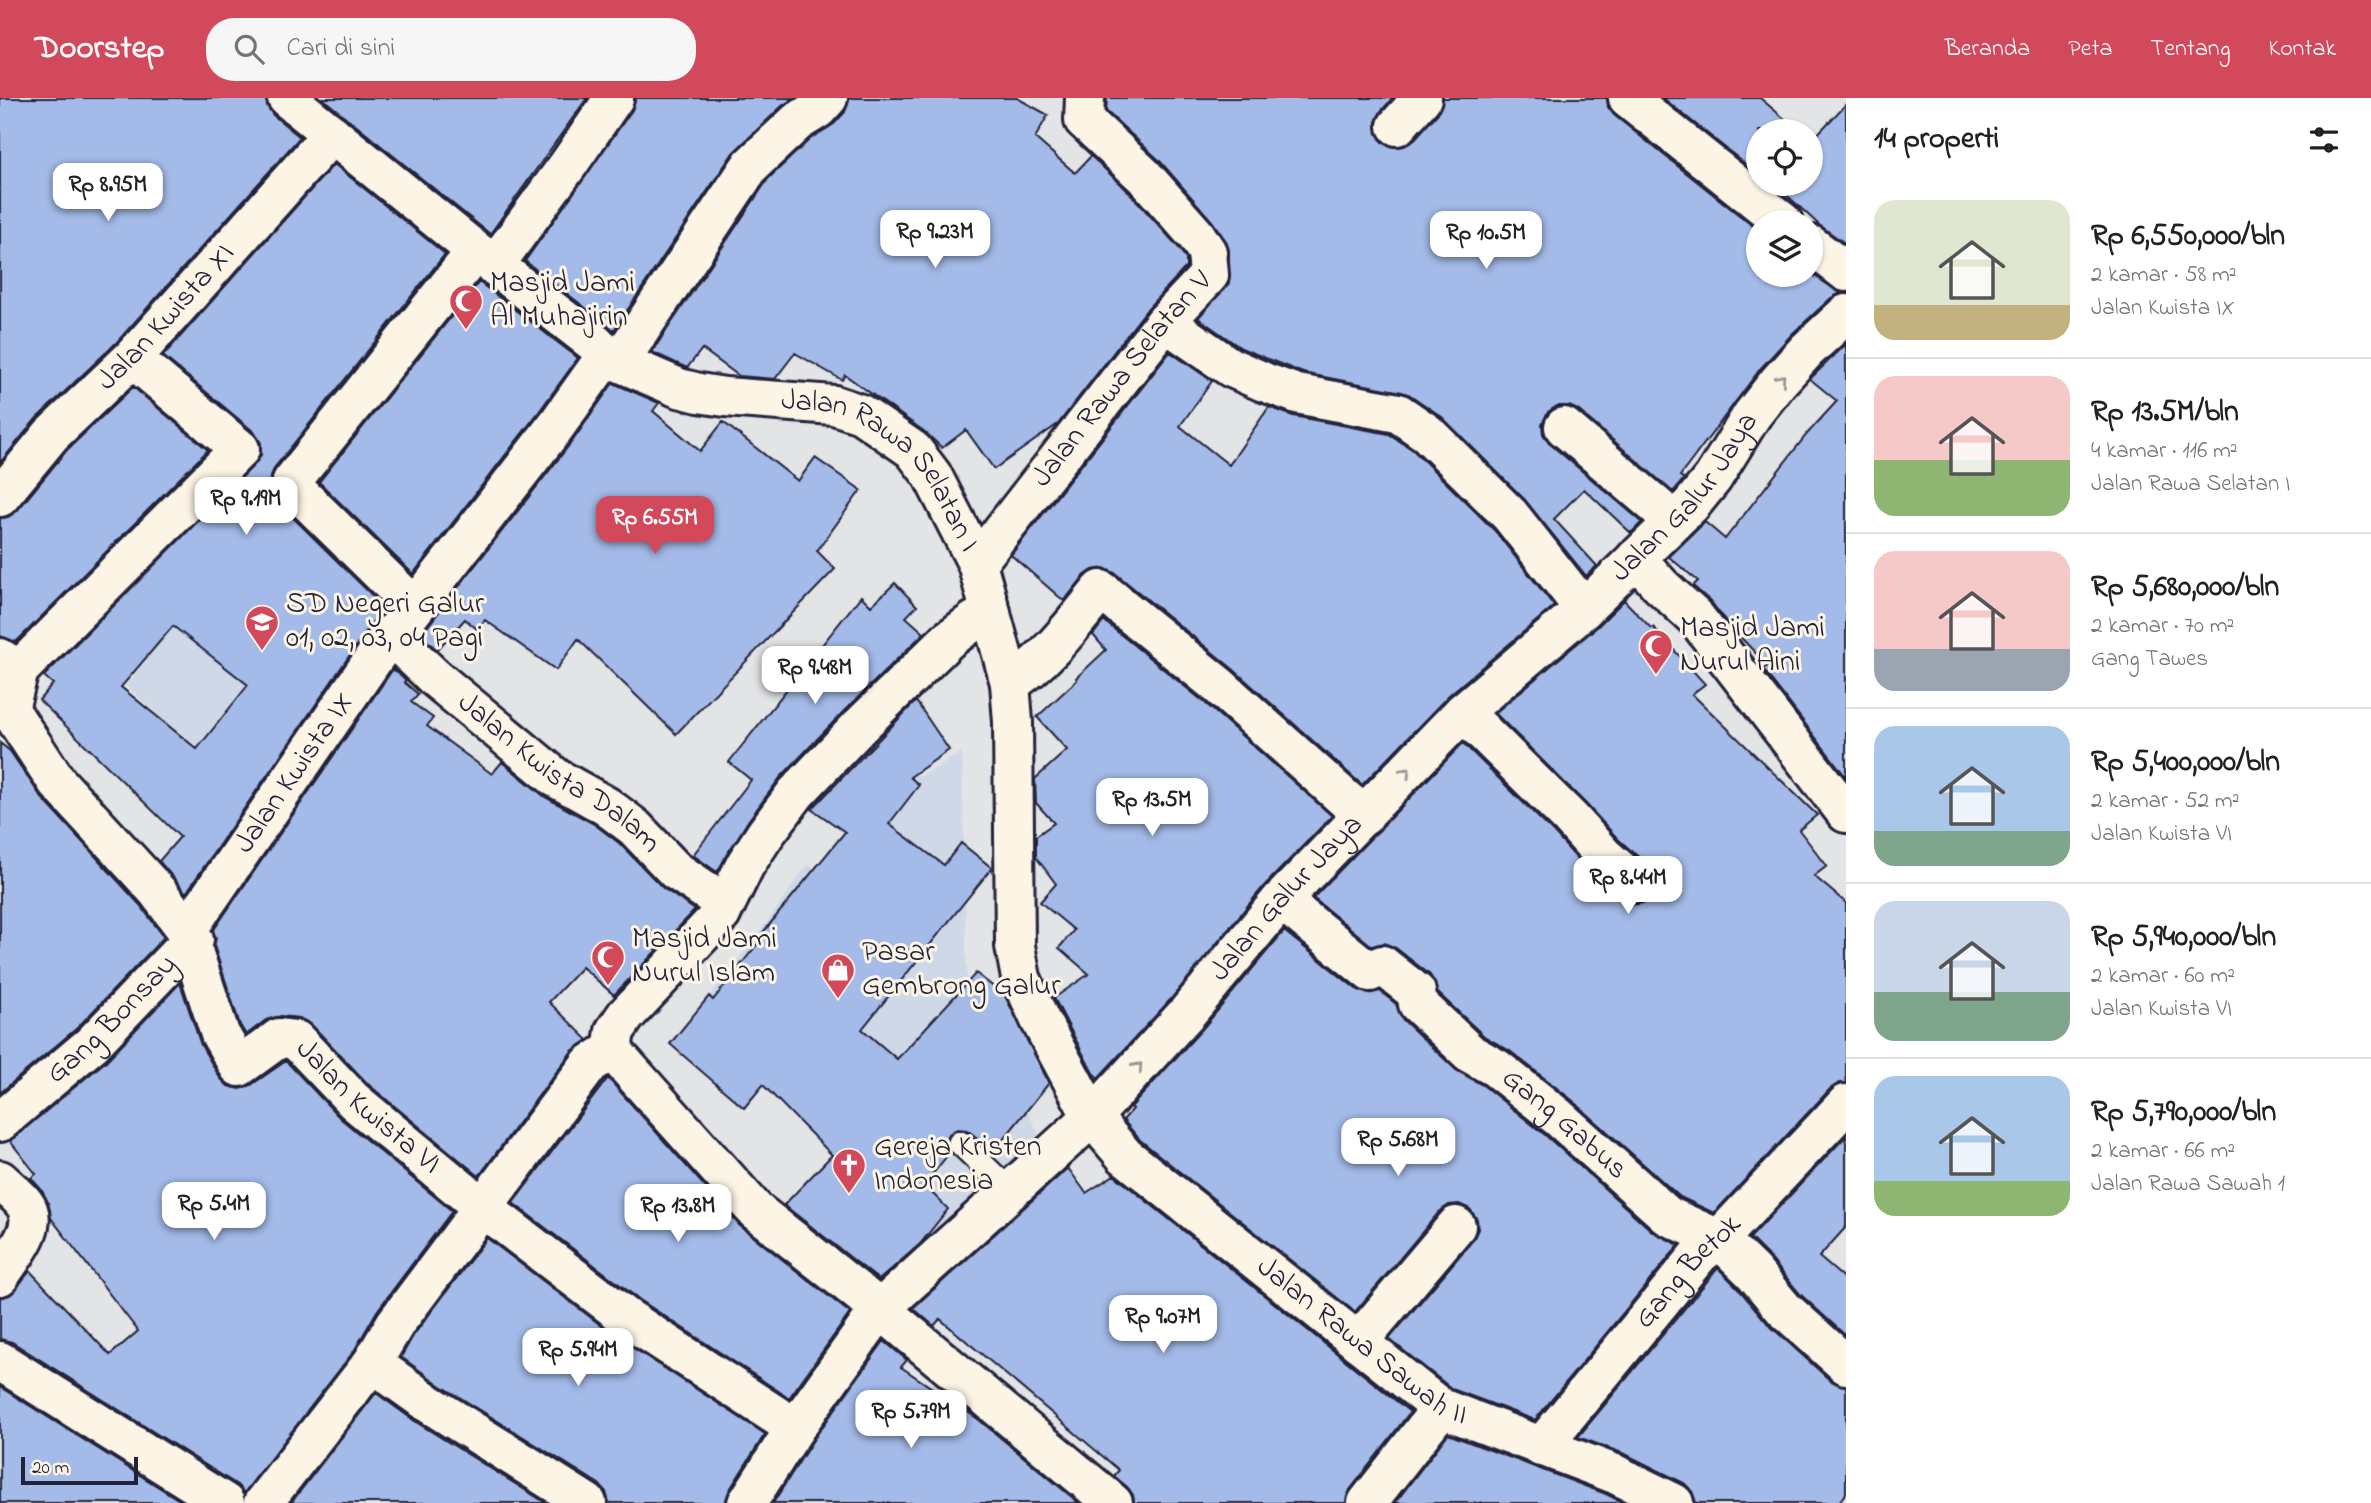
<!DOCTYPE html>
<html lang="id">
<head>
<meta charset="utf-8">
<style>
  :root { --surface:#fff; --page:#f6f6f6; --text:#202124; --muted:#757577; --line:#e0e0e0; --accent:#d1495b }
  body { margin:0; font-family:"Indie Flower",sans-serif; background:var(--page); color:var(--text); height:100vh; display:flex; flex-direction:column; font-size:26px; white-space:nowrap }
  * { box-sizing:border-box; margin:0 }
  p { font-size:23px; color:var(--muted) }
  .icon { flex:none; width:38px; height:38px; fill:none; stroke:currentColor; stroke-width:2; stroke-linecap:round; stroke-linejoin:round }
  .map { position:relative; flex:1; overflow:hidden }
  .details { display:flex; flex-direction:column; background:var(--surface); width:525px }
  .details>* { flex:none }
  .buttons { position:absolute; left:1746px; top:21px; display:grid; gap:14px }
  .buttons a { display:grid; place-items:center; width:77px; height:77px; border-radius:50%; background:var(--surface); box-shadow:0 2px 5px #0004; font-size:35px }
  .scale { position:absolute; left:21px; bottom:18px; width:117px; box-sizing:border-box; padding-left:7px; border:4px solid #22223b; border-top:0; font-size:19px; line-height:24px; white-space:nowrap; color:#22223b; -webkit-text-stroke:5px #fcf5e5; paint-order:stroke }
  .price { position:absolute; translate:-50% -60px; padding:0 16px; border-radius:14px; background:#fff; color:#222; font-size:23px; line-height:46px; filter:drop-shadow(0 2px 4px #0008) }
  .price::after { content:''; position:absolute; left:50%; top:42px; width:21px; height:16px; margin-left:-10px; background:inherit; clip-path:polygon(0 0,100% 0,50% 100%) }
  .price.active { background:var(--accent); color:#fff }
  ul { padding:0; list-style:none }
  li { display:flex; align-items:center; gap:21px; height:175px; padding:0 28px }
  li+li { border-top:2px solid var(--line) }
  li span { display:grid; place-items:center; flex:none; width:196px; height:140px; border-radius:21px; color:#555 }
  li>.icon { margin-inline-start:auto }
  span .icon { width:84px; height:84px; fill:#fffc; stroke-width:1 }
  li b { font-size:30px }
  h2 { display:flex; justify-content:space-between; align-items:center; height:84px; padding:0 28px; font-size:30px }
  header { display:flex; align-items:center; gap:42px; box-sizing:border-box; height:98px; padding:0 35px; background:var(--accent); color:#fff }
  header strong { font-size:33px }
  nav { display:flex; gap:38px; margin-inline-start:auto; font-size:24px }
  .search { width:490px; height:63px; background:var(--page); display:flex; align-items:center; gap:18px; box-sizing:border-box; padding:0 24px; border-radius:28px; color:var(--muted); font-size:26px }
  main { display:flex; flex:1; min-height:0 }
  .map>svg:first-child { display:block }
</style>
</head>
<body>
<header>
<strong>Doorstep</strong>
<div class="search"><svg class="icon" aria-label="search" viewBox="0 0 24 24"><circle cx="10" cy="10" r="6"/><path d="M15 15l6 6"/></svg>Cari di sini</div>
<nav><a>Beranda</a><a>Peta</a><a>Tentang</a><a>Kontak</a></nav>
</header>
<main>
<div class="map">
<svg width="1846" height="1405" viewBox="0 0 1846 1405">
  <rect width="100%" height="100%" fill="#e2e4e6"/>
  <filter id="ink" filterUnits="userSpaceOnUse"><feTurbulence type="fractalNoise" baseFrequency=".0143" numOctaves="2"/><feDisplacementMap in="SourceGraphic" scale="14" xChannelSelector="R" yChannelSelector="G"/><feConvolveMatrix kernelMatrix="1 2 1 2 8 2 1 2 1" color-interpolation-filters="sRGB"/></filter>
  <g filter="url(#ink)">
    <path fill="#cfd8e7" d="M 271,404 L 368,489 L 399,519 L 209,750 L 108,668 L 153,612 L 126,588 Z
      M 962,654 L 967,897 L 1045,1048 L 922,1145 L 836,1057 L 703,906 L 758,837 L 808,766 L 828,783 L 905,666 L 920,679 Z"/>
    <path fill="#a4bbe9" stroke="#22223b" stroke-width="2" fill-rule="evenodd" d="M 0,0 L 266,0 L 267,8 L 273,17 L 300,39 L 116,245 L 36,321 L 0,365 Z
      M 322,0 L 587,0 L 490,136 Z
      M 636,0 L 794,0 L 782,8 L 733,55 L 614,232 L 525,163 L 632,12 Z
      M 849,0 L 1017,0 L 1048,17 L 1035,40 L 1075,75 L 1091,58 L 1128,93 L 1179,150 L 1186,161 L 1186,169 L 1148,210 L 1058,326 L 994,371 L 966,332 L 942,350 L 925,334 L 845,277 L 842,282 L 795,255 L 775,281 L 739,278 L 702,251 L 687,270 L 652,254 L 768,81 L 810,41 L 834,26 L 845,14 Z
      M 1107,0 L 1393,0 L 1381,13 L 1376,24 L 1377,35 L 1382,44 L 1393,49 L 1404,48 L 1413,43 L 1438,15 L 1443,0 L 1607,0 L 1608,9 L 1614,17 L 1759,133 L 1759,177 L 1813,177 L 1841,195 L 1831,200 L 1792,236 L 1761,270 L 1680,378 L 1684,381 L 1673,394 L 1578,312 L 1569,308 L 1557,308 L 1548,314 L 1542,326 L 1543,336 L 1549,345 L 1642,424 L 1631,435 L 1584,391 L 1554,421 L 1597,468 L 1586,478 L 1525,402 L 1442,319 L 1410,297 L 1402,294 L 1303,275 L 1241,250 L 1198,220 L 1229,185 L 1229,152 L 1226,143 L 1212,123 L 1160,63 L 1106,13 Z
      M 1663,0 L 1760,0 L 1799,33 L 1759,33 L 1759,77 Z
      M 1846,6 L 1846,146 L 1819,127 L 1775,86 L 1811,86 L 1811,43 Z
      M 334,66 L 445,156 L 275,369 L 271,378 L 270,387 L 278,405 L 386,511 L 372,525 L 186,795 L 159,763 L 180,739 L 39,602 L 53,586 L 44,578 L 255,366 L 261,357 L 261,345 L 254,334 L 163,258 ZM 173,528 L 248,587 L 197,651 L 121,589 Z
      M 479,184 L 578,260 L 538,315 L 413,476 L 319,384 Z
      M 1846,246 L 1846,679 L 1763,571 L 1768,568 L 1728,526 L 1711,504 L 1693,488 L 1698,483 L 1669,459 L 1705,424 L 1725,441 L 1807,336 L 1837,303 L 1810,281 Z
      M 1170,254 L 1212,283 L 1180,328 L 1229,367 L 1269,309 L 1293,318 L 1389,336 L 1413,352 L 1494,432 L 1554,508 L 1449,597 L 1362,687 L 1233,571 L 1115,475 L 1104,470 L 1093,472 L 1084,478 L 1064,503 L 1011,457 Z
      M 613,285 L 659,305 L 653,313 L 700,353 L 723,324 L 798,383 L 815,360 L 861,392 L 817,453 L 835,471 L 676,636 L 578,541 L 556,572 L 485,522 L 477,531 L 465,521 L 437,552 L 421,537 L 574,341 Z
      M 133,289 L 208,352 L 16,544 L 0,538 L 0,420 L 8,419 L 17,413 L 67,352 Z
      M 895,485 L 917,508 L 906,519 L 924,535 L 843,614 L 780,680 L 748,723 L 717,774 L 693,757 L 751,682 L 729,664 L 861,498 L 871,508 Z
      M 1624,502 L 1651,530 L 1653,529 L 1705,586 L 1692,596 L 1817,717 L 1799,732 L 1827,768 L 1814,778 L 1846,805 L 1846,985 L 1839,985 L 1830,991 L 1714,1115 L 1680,1099 L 1572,1002 L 1510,953 L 1484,938 L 1438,895 L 1430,877 L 1396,850 L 1384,845 L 1372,848 L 1313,800 L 1463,645 L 1554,735 L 1588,773 L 1621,801 L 1631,807 L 1643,805 L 1651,800 L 1656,789 L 1656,779 L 1650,769 L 1618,741 L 1585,705 L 1495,615 L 1598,528 Z
      M 1104,523 L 1204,604 L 1332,718 L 1264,788 L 1171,901 L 1098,980 L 1093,975 L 1054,900 L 1089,876 L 1059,850 L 1074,832 L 1040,804 L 1056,786 L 1036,759 L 1036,738 L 1054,725 L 1036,705 L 1035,681 L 1067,652 L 1037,619 L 1077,582 L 1076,580 L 1106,552 L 1093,537 Z
      M 393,571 L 406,582 L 404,584 L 418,596 L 411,604 L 433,620 L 427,628 L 492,676 L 502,664 L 545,699 L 594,726 L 619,745 L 663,790 L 695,812 L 614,897 L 582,869 L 549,904 L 588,942 L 572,953 L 479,1078 L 369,987 L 311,926 L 299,920 L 281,918 L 266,922 L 246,937 L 240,927 L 214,848 L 216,840 L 213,833 Z
      M 916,603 L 949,652 L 910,679 L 919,687 L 889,726 L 944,767 L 961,745 L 992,770 L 862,931 L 897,961 L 976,875 L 1005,898 L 1049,985 L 994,1053 L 967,1032 L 957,1031 L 949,1036 L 946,1042 L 950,1054 L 924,1087 L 948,1111 L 920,1146 L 879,1182 L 784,1107 L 832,1057 L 763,987 L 744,1010 L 670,946 L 709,898 L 713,902 L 762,840 L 760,838 L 845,734 L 812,711 Z
      M 0,645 L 10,653 L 41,699 L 140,807 L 164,839 L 77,930 L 0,995 Z
      M 1284,833 L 1356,891 L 1368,896 L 1380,893 L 1396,906 L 1403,922 L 1456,972 L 1484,988 L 1544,1036 L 1653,1134 L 1679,1147 L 1535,1322 L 1452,1291 L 1389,1241 L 1473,1142 L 1478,1131 L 1477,1121 L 1470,1111 L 1459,1106 L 1449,1107 L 1439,1114 L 1355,1214 L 1140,1042 L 1123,1022 L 1133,1011 L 1131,1009 L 1204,929 Z
      M 180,885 L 201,947 L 220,980 L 228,988 L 240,991 L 251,987 L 286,963 L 340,1020 L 452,1113 L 377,1213 L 354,1253 L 244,1395 L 237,1387 L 12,1244 L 0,1241 L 0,1200 L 10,1197 L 30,1173 L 110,1257 L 138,1233 L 51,1120 L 48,1104 L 41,1091 L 31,1080 L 36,1076 L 10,1043 L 106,963 Z
      M 608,980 L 740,1128 L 850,1215 L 789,1300 L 640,1202 L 513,1105 Z
      M 1846,1038 L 1846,1129 L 1819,1159 L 1846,1182 L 1846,1238 L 1800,1196 L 1770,1160 L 1750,1140 Z
      M 1068,1070 L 1086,1095 L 1114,1077 L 1410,1314 L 1350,1392 L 1346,1405 L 1134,1405 L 1133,1397 L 1127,1389 L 1114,1378 L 1119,1372 L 940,1221 L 934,1228 L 913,1210 Z
      M 487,1140 L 615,1238 L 765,1336 L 729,1393 L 725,1405 L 609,1405 L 606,1394 L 599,1386 L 440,1287 L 401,1259 L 413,1238 Z
      M 1718,1170 L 1737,1189 L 1769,1227 L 1831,1283 L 1846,1288 L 1846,1395 L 1838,1405 L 1696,1405 L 1692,1393 L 1684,1385 L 1625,1356 L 1578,1339 Z
      M 884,1243 L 907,1262 L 901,1269 L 978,1321 L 1079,1405 L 773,1405 L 813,1342 Z
      M 0,1289 L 184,1405 L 0,1405 Z
      M 376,1295 L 416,1324 L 546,1405 L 291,1405 Z
      M 1448,1336 L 1606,1396 L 1624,1405 L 1395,1405 Z"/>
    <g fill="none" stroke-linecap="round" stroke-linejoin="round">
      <g stroke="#22223b" stroke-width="28">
        <path id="lane" d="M 960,1045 L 1010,1093"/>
      </g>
      <g stroke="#22223b" stroke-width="44">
        <g id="street">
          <path id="s1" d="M 287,0 L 476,153 L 619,264 L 679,290 L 699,295 L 725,299 L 834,307 L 861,316 L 913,352 L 932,377 L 977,465 L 1010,585 L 1013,624 L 1015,848 L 1021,880 L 1040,922 L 1092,1019 L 1125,1058 L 1441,1310 L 1615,1376 L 1674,1405"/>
          <path d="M 1628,0 L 1783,124"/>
          <path d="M 1397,28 L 1422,0"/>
          <path d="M 1811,147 L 1846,174"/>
          <path d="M 494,168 L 568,67 L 614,0"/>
          <path d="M 1165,224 L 1230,269 L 1264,284 L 1297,296 L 1398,315 L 1427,335 L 1510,417 L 1584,511"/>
          <path d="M 619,264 L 751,67 L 797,24 L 818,11 L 828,0"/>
          <path d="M 1564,329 L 1674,423"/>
          <path id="s2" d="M 0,399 L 51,337 L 132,260 L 332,36"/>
          <path d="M 1636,460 L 1661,488 L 1696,520 L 1846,715"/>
          <path id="s3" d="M 977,465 L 1165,224 L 1209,177 L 1207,154 L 1196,137 L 1144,78 L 1084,22 L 1085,0"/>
          <path d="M 415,509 L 293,389 L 292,383 L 476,153"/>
          <path d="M 991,514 L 974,523 L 948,542 L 859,629 L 796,695 L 766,735 L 745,767 L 721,816 L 626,917 L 615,933 L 612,952 L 756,1113 L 880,1211 L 1113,1405"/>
          <path id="s4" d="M 390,537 L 434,579 L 556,680 L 606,708 L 634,729 L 675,772 L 715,799 L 721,816"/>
          <path id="s5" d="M 0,560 L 19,572 L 9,611 L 57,684 L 157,793 L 194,842 L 191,847 L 220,936 L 239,969 L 279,940 L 296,942 L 354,1003 L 482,1109 L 627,1220 L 795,1330"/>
          <path d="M 19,572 L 240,351 L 132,260"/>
          <path d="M 1010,585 C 1047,563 1074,525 1101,492 L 1218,587 L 1364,718"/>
          <path d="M 1463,614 L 1570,720 L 1603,757 L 1635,785"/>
          <path id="s6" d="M 1281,802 L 1370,874 L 1382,867 L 1416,894 L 1418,906 L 1471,956 L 1496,970 L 1558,1019 L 1668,1118 L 1719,1141 L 1753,1174 L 1784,1211 L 1846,1267"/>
          <path id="s7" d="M 188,831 L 390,537 L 399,530 L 556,328 L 608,255"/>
          <path id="s8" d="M 0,1024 L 92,946 L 179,855 L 191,847"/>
          <path d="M 0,1082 C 8,1090 18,1097 24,1105 C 42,1128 12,1158 0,1178"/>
          <path d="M 1358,1244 L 1456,1128"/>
          <path d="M 0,1263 L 225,1405"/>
          <path d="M 372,1265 L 428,1305 L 587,1405"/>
          <path id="s9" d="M 1541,1349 L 1700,1156 L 1719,1141 L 1846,1006"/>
          <path d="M 263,1405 L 372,1265 L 395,1226 L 590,966 L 612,952"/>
          <path id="s10" d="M 747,1405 L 795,1330 L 880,1211 L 1092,1019 L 1187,915 L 1281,802 L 1463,614 L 1584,511 L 1691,407 L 1713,380 L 1752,317 L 1778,284 L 1807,252 L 1846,216"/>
          <path d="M 1367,1405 L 1441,1310"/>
        </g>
      </g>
      <use href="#lane" stroke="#fcf5e5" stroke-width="23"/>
      <use href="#street" stroke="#fcf5e5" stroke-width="38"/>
    </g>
    <defs><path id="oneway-chevron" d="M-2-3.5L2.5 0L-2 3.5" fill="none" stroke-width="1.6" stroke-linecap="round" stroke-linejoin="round" transform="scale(1.75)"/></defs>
    <g stroke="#9a9698">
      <use href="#oneway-chevron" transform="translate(1781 281) rotate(-49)"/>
      <use href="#oneway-chevron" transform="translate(1406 674) rotate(-46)"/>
      <use href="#oneway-chevron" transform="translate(1138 969) rotate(-48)"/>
    </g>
  </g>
  <defs>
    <g id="mosque-pin" transform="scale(1.75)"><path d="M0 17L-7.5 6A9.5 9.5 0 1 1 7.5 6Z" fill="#d1495b" stroke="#fcf5e5"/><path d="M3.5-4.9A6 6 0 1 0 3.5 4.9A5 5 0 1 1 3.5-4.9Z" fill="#fff"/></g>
    <g id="school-pin" transform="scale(1.75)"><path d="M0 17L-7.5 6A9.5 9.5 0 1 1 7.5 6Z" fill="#d1495b" stroke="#fcf5e5"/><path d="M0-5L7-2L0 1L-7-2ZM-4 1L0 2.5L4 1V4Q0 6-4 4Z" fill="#fff"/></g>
    <g id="shop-pin" transform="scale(1.75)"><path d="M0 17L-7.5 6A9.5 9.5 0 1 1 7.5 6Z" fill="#d1495b" stroke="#fcf5e5"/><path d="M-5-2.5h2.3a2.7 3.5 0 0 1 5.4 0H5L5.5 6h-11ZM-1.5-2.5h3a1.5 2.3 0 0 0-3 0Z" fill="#fff"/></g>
    <g id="church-pin" transform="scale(1.75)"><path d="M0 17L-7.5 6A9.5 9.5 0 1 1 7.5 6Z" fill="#d1495b" stroke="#fcf5e5"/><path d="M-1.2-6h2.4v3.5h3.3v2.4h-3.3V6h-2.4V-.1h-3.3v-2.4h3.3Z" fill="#fff"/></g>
  </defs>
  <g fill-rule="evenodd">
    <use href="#mosque-pin" x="466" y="203"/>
    <use href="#school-pin" x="262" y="524"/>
    <use href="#mosque-pin" x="1656" y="548"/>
    <use href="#mosque-pin" x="608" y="859"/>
    <use href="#shop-pin" x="838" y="872"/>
    <use href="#church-pin" x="849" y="1067"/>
  </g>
  <g text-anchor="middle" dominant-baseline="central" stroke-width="6" stroke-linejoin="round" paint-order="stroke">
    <g font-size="30" fill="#22223b" stroke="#fcf5e5" text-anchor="start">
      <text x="490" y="186">Masjid Jami<tspan x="490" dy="34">Al Muhajirin</tspan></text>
      <text x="286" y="507">SD Negeri Galur<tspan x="286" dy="34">01, 02, 03, 04 Pagi</tspan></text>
      <text x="1680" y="531">Masjid Jami<tspan x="1680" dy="34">Nurul Aini</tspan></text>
      <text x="632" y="842">Masjid Jami<tspan x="632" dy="34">Nurul Islam</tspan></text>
      <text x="862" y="855">Pasar<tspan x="862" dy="34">Gembrong Galur</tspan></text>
      <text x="874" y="1050">Gereja Kristen<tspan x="874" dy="34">Indonesia</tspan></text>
    </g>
    <g font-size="30" fill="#22223b" stroke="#fcf5e5">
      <text stroke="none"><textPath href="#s2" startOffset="245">Jalan Kwista XI</textPath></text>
      <text stroke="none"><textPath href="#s3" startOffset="234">Jalan Rawa Selatan V</textPath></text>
      <text stroke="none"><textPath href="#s1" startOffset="723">Jalan Rawa Selatan I</textPath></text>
      <text stroke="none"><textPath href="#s10" startOffset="1381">Jalan Galur Jaya</textPath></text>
      <text stroke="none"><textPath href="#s7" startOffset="189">Jalan Kwista IX</textPath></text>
      <text stroke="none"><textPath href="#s4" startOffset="219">Jalan Kwista Dalam</textPath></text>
      <text stroke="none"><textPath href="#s10" startOffset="814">Jalan Galur Jaya</textPath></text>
      <text stroke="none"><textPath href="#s8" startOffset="152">Gang Bonsay</textPath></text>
      <text stroke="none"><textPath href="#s5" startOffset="662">Jalan Kwista VI</textPath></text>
      <text stroke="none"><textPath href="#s6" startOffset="374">Gang Gabus</textPath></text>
      <text stroke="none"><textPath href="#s9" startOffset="229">Gang Betok</textPath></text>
      <text stroke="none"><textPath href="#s1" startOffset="1797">Jalan Rawa Sawah II</textPath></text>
    </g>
  </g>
</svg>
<div class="buttons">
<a><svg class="icon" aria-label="locate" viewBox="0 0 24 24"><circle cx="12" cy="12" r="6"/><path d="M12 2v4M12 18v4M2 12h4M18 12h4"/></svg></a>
<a><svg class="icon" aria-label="layers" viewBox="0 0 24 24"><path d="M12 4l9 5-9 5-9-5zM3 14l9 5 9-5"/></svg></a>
</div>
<div class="scale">20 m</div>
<b class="price" style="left:108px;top:125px">Rp 8.95M</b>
<b class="price" style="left:935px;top:172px">Rp 9.23M</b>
<b class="price" style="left:1486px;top:173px">Rp 10.5M</b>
<b class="price" style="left:246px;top:439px">Rp 9.19M</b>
<b class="price active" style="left:655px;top:458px">Rp 6.55M</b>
<b class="price" style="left:815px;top:608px">Rp 9.48M</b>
<b class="price" style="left:1152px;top:740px">Rp 13.5M</b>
<b class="price" style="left:1628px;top:818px">Rp 8.44M</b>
<b class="price" style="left:1398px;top:1080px">Rp 5.68M</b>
<b class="price" style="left:214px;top:1144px">Rp 5.4M</b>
<b class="price" style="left:678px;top:1146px">Rp 13.8M</b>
<b class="price" style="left:1163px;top:1257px">Rp 9.07M</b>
<b class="price" style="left:578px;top:1290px">Rp 5.94M</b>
<b class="price" style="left:911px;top:1352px">Rp 5.79M</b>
</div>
<section class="details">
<h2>14 properti<svg class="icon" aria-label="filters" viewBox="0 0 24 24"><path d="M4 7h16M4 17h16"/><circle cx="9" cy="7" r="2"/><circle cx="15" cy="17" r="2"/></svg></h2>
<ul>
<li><span style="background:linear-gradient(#dfe7d0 75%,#c2b280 0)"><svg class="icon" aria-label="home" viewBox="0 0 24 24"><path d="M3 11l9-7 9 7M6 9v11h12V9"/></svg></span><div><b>Rp 6,550,000/bln</b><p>2 kamar · 58 m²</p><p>Jalan Kwista IX</p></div></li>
<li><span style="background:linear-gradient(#f6c9c9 60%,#8fb573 0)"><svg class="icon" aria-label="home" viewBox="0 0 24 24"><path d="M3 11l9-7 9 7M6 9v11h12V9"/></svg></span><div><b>Rp 13.5M/bln</b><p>4 kamar · 116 m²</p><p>Jalan Rawa Selatan I</p></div></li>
<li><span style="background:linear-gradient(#f6c9c9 70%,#9aa5b1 0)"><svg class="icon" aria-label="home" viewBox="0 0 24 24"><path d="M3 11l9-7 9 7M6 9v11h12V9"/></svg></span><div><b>Rp 5,680,000/bln</b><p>2 kamar · 70 m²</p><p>Gang Tawes</p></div></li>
<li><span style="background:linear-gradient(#a9c7e8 75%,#7fa58c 0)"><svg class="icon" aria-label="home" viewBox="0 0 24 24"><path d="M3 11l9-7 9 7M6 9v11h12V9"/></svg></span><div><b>Rp 5,400,000/bln</b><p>2 kamar · 52 m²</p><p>Jalan Kwista VI</p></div></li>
<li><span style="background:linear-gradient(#c9d6e8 65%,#7fa58c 0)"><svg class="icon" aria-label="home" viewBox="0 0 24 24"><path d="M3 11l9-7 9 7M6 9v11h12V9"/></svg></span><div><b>Rp 5,940,000/bln</b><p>2 kamar · 60 m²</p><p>Jalan Kwista VI</p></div></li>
<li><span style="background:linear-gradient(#a9c7e8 75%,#8fb573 0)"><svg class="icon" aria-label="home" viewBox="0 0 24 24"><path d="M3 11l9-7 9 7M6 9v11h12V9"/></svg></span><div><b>Rp 5,790,000/bln</b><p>2 kamar · 66 m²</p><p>Jalan Rawa Sawah 1</p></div></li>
</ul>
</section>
</main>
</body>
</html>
